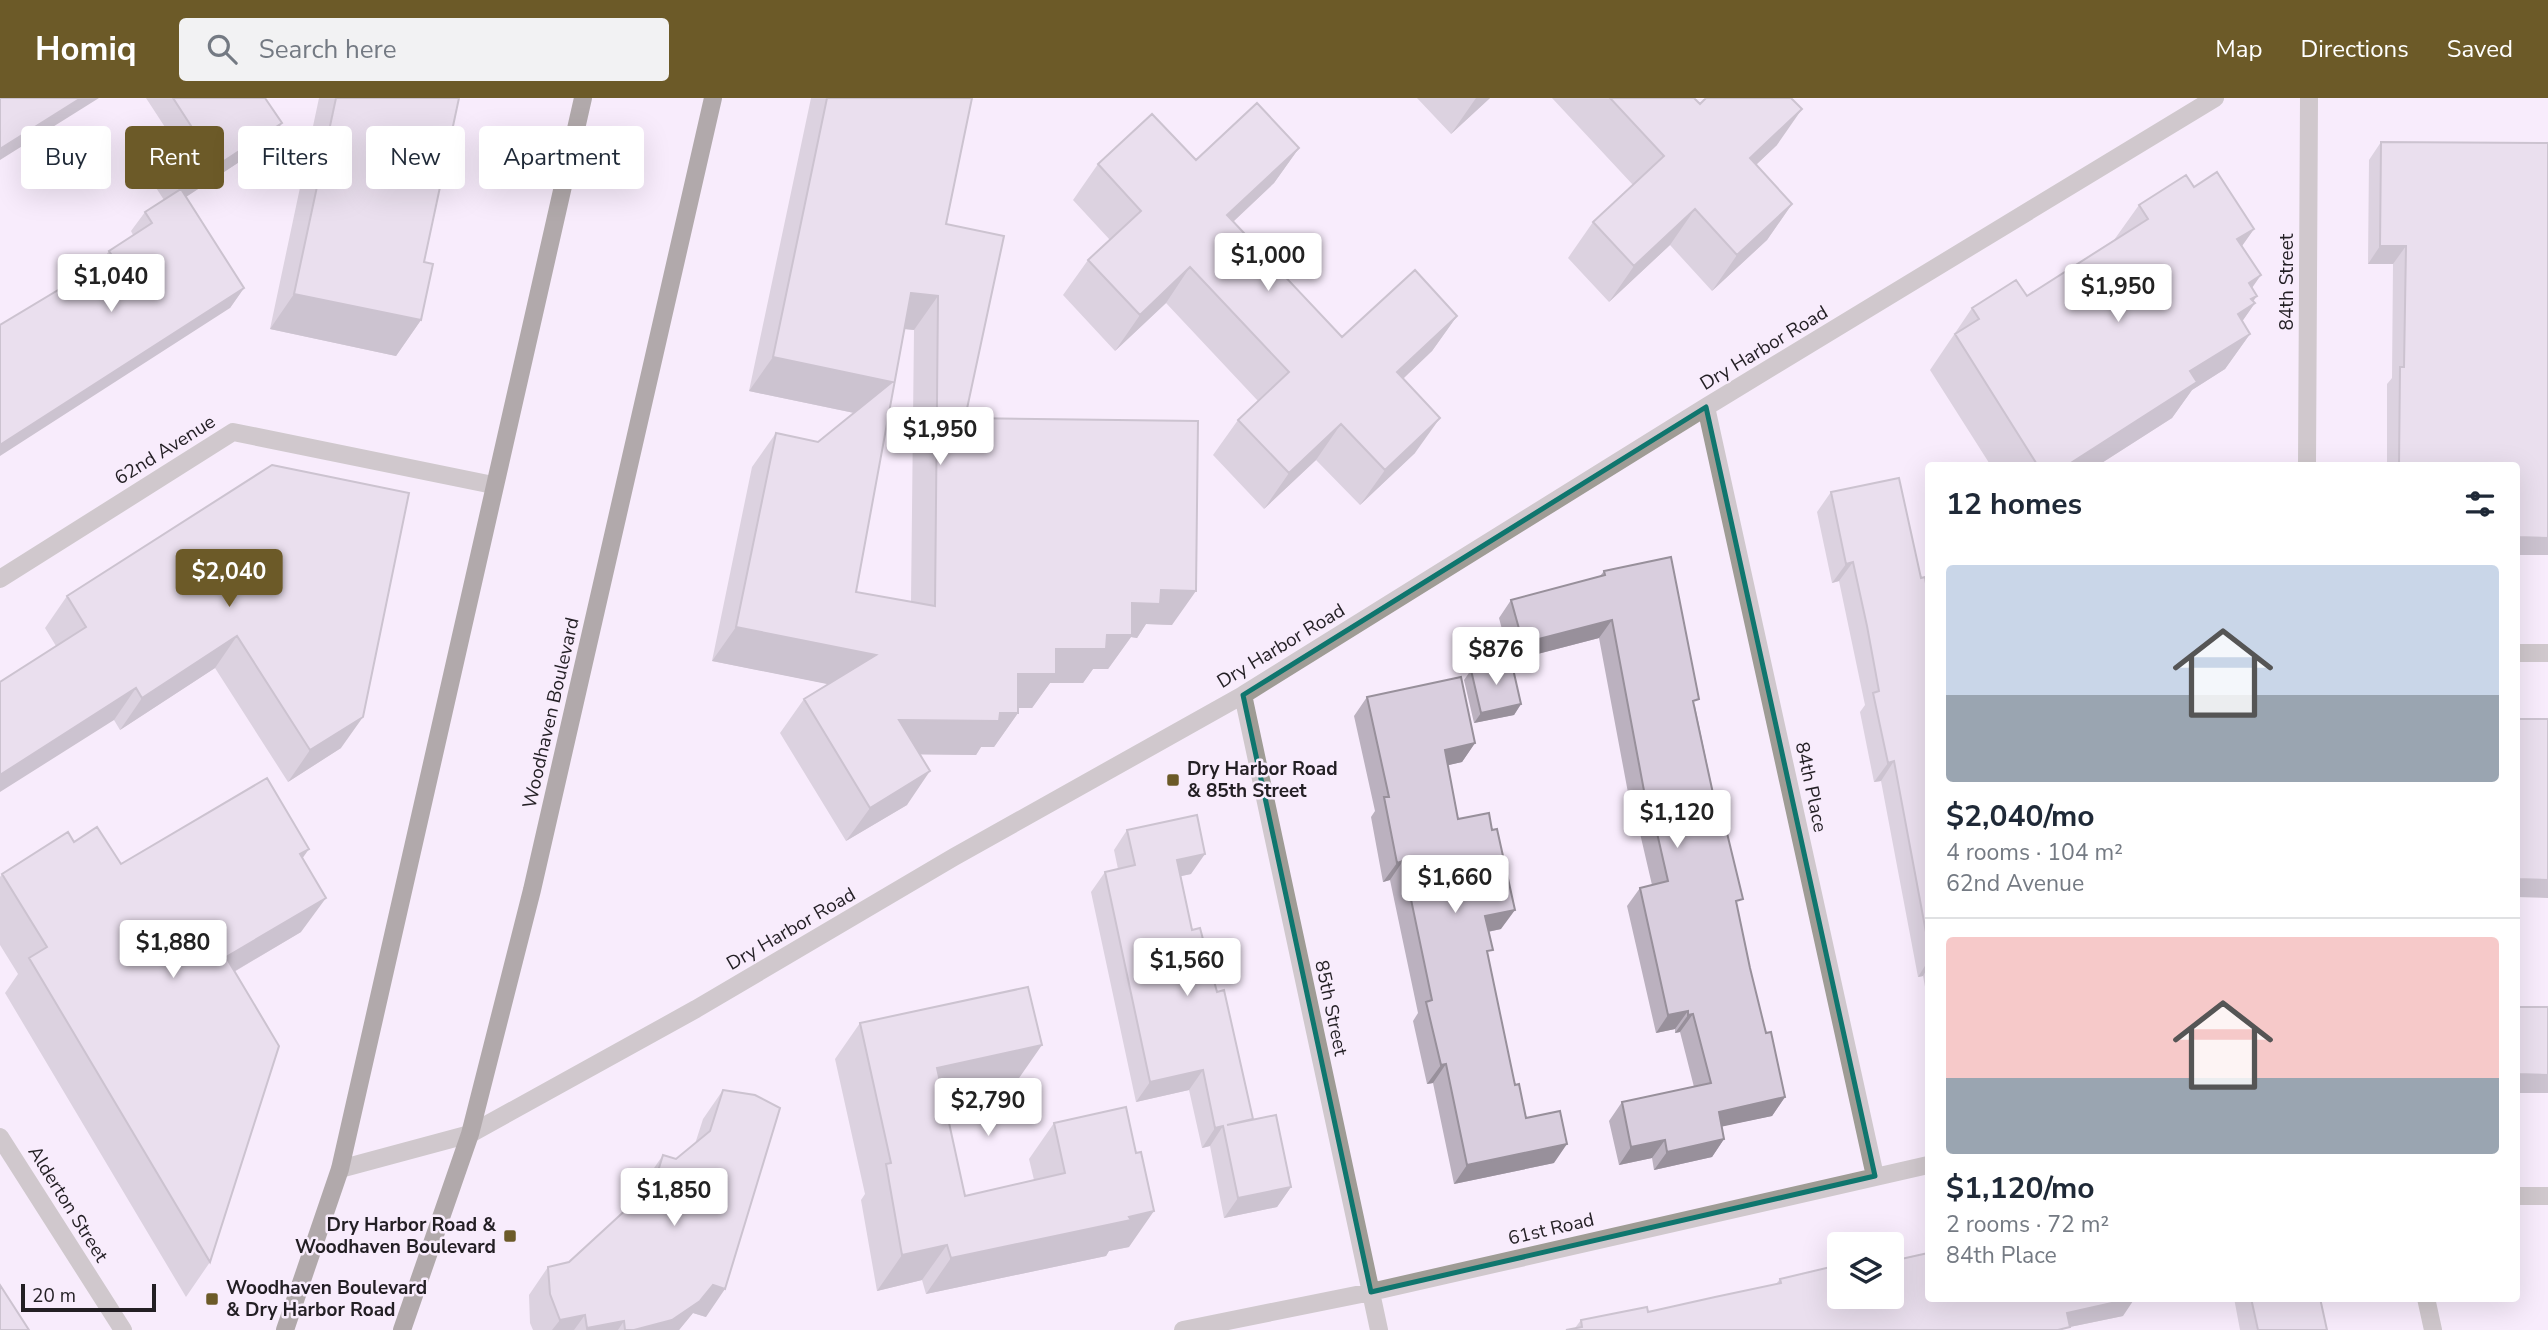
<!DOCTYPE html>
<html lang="en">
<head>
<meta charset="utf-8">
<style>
  :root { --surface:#fff; --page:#f2f2f3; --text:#1f2937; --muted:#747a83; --line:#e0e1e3; --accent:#6c5a28 }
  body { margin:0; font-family:"Nunito Sans",sans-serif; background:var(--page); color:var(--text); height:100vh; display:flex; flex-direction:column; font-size:26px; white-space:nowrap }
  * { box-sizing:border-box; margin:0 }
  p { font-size:23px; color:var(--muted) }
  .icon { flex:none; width:38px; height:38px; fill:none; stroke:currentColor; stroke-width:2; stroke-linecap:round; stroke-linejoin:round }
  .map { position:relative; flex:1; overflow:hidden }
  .drawer { position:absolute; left:1925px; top:364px; width:595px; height:840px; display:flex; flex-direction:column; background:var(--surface); border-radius:7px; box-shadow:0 7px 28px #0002 }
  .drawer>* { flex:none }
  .banner { position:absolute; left:21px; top:28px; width:665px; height:63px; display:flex; gap:14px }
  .tools { position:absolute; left:1827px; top:1134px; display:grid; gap:14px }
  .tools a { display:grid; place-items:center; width:77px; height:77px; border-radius:7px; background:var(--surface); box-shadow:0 7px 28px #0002; font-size:35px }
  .scale { position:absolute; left:21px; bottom:18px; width:135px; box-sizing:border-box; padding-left:7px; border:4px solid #231f24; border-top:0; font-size:19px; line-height:24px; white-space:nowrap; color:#231f24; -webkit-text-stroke:5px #f8ecfc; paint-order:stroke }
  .price { position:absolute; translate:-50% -60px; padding:0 16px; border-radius:7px; background:#fff; color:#222; font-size:23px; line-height:46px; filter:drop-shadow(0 2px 4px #0008) }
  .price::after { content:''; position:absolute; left:50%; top:42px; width:21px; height:16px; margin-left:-10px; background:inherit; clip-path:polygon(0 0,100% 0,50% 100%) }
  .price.selected { background:var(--accent); color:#fff }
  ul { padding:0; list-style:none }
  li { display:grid; align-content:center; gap:14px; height:371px; padding:0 21px }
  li+li { border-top:2px solid var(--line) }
  li span { display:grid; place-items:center; height:217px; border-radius:7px; color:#555 }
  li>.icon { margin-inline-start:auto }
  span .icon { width:126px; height:126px; fill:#fffc; stroke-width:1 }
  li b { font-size:30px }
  h2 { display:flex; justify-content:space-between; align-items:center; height:84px; padding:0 21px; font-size:30px }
  .pill { padding:0 24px; border-radius:7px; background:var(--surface); box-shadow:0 7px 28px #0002; font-size:24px; line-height:63px }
  .pill.selected { background:var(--accent); color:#fff }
  header { display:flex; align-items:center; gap:42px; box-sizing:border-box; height:98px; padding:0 35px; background:var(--accent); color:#fff }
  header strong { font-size:33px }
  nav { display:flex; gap:38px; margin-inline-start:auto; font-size:24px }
  .search { width:490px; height:63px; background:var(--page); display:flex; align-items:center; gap:18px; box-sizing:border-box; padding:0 24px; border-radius:7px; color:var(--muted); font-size:26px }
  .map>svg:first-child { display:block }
</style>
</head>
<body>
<header>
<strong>Homiq</strong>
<div class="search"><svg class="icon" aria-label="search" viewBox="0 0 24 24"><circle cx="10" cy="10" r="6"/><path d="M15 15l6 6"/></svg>Search here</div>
<nav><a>Map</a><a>Directions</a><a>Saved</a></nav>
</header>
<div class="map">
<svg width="2548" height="1232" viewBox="0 0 2548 1232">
  <rect width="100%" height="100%" fill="#f8ecfc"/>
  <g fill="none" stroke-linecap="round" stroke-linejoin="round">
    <path stroke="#9f9c95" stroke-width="18" d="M 1706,309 L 1875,1078
      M 2307,368 L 2309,0
      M 0,481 L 233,334 L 493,387
      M 2516,555 L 2548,555
      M 1243,597 L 1379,1232
      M 0,1039 L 123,1232
      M 340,1071 L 470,1036 L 696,911 L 954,759 L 1243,597 L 1706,309 L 2215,0
      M 2516,1098 L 2548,1098
      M 2426,1200 L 2433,1232
      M 1183,1232 L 1371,1194 L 1928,1067"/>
    <path stroke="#5c584b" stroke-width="18" d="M 285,1232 L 340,1071 L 583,0
      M 402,1232 L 470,1036 L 532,792 L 713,0"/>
  </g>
  <path fill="#bbb1bf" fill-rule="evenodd" d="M 146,0 L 265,0 L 282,25 L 268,45 L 186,99 L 244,190 L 230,210 L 98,168 L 109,153 L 133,137 L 131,133 L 145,114 L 164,102 L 145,73 L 159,53 L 174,43 Z
    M 319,0 L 459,0 L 424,164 L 421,222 L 396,258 L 270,231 Z
    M 811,0 L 972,0 L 946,126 L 965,320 L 1172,527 L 1146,526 L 1137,540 L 1131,539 L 1108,571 L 1093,571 L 1083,585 L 1050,585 L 1032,610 L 1018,610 L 1018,615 L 994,649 L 981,649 L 976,657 L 920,656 L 907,707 L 846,743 L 780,635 L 804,601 L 829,586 L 712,563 L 752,369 L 776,335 L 818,344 L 854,315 L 749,293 ZM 904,231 L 914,232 L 911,504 L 856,494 Z
    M 1417,0 L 1490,0 L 1451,36 Z
    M 1552,0 L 1694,0 L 1700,6 L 1777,47 L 1756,67 L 1792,106 L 1767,142 L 1712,193 L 1670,147 L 1609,204 L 1568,160 L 1593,124 L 1633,87 Z
    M 2381,44 L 2516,368 L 2387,368 L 2387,286 L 2392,280 L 2393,166 L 2368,166 L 2369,62 Z
    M 1299,50 L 1274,85 L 1233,124 L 1342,239 L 1457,218 L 1432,253 L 1403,281 L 1415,355 L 1360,407 L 1316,362 L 1264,411 L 1213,357 L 1238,322 L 1258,303 L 1166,205 L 1115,253 L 1063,197 L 1088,162 L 1110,142 L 1073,102 L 1098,66 L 1196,62 Z
    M 2194,89 L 2254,131 L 2242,148 L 2252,190 L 2253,203 L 2255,205 L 2242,223 L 2250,236 L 2225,271 L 2192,292 L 2172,320 L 2097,368 L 1991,368 L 1930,272 L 1972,210 L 2027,198 L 2114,142 L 2139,107 Z
    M 272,367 L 341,650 L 288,684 L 215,570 L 120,632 L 114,622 L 56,548 L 45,530 L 67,498 Z
    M 1831,394 L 1921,480 L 1928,498 L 1928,905 L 1923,878 L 1918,879 L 1881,683 L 1874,684 L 1860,614 L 1865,607 L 1839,483 L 1832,485 L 1817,414 Z
    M 1604,473 L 1695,608 L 1750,870 L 1766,935 L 1785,999 L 1772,1018 L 1722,1028 L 1724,1041 L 1712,1059 L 1654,1072 L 1652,1060 L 1619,1067 L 1609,1023 L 1622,1004 L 1694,989 L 1680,934 L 1675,935 L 1675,931 L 1656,935 L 1627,808 L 1640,790 L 1652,787 L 1639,731 L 1635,732 L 1599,540 L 1511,563 L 1521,606 L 1514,617 L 1474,625 L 1464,582 L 1471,572 L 1510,562 L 1499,520 L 1511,502 L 1600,478 Z
    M 1367,599 L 1475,645 L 1462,664 L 1448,667 L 1458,721 L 1501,831 L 1488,834 L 1488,859 L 1515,987 L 1526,1020 L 1554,1065 L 1454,1086 L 1433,985 L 1427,986 L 1413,923 L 1418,915 L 1390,782 L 1383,784 L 1371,719 L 1375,713 L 1354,618 Z
    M 1127,732 L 1191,776 L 1181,778 L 1192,832 L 1253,1021 L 1291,1089 L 1277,1109 L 1224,1120 L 1210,1048 L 1202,1050 L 1189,992 L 1136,1004 L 1091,794 L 1105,774 L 1118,771 L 1114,752 Z
    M 74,744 L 121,766 L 302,760 L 301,834 L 234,874 L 210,1164 L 186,1199 L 5,895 L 18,876 L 0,847 L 0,779 L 2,776 Z
    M 860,925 L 1017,983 L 943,999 L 965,1098 L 1034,1082 L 1029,1061 L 1054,1025 L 1129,1149 L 1109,1153 L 1106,1158 L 926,1196 L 922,1182 L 877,1193 L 861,1102 L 865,1096 L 835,961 Z
    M 723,992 L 706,1219 L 693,1215 L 679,1232 L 533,1232 L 530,1225 L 529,1197 L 548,1169 L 569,1164 L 639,1101 L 643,1086 L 663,1057 L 676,1061 L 695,1046 L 703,1021 Z
    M 1780,1181 L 1839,1199 L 2123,1218 L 2070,1229 L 1575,1230 L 1581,1222 L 1648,1214 L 1776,1186 Z
    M 2234,1200 L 2320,1200 L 2327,1232 L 2240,1232 Z"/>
  <path fill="#98909b" d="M 81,0 L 99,0 L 0,62 L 0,51 Z
    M 1476,0 L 1490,0 L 1451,36 Z
    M 1802,11 L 1777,47 L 1725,96 L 1750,60 Z
    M 282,25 L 268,45 L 169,110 L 183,90 Z
    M 1299,50 L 1274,85 L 1202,153 L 1227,117 Z
    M 1792,106 L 1767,142 L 1712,193 L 1737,157 Z
    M 1695,111 L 1670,147 L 1609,204 L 1634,168 Z
    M 2254,131 L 2229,166 L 2237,141 Z
    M 2380,148 L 2406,148 L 2393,166 L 2368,166 Z
    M 1190,169 L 1166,205 L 1115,253 L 1140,217 Z
    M 2261,177 L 2236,213 L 2249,185 Z
    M 244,190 L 230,210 L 0,358 L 0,347 Z
    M 911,195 L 938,198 L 914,232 L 887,229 Z
    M 294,196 L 421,222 L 396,258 L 270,231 Z
    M 2257,198 L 2249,209 L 2255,205 L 2230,241 L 2238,216 L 2251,201 Z
    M 1457,218 L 1432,253 L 1372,310 L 1397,274 Z
    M 2250,236 L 2225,271 L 2192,292 L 2172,320 L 2097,368 L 2066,368 L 2190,273 Z
    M 773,259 L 892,284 L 869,318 L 749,293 Z
    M 1440,320 L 1415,355 L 1360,407 L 1385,372 Z
    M 1341,326 L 1316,362 L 1264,411 L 1289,375 Z
    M 2516,439 L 2548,440 L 2548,457 L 2516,457 Z
    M 1853,464 L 1839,483 L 1832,485 L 1846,466 Z
    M 1161,492 L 1196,493 L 1172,527 L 1146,526 L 1137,540 L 1131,539 L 1108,571 L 1093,571 L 1083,585 L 1050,585 L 1032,610 L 994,610 L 1018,576 L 1056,551 L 1132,505 Z
    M 1612,522 L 1599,540 L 1510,563 L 1523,545 Z
    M 736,529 L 876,557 L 852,591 L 712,563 Z
    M 237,538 L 215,570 L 120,632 L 142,600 Z
    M 136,590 L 114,622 L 0,694 L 0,677 Z
    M 1521,606 L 1514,617 L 1474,625 L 1481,615 Z
    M 1000,615 L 1018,615 L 994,649 L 981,649 L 976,657 L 875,656 L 899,622 Z
    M 363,619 L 341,650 L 288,684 L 310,652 Z
    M 1475,645 L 1462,664 L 1432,671 L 1445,652 Z
    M 1894,663 L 1881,683 L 1874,684 L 1888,665 Z
    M 930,673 L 907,707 L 846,743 L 870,710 Z
    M 1652,713 L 1639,731 L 1635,732 L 1648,714 Z
    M 309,751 L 285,785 L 300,756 Z
    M 1205,756 L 1191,776 L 1163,782 L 1177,762 Z
    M 1403,763 L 1390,782 L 1383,784 L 1397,765 Z
    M 2516,781 L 2548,782 L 2548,800 L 2516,799 Z
    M 326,800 L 301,834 L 201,893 L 226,859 Z
    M 1515,812 L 1501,831 L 1472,837 L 1485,818 Z
    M 1928,863 L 1928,869 L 1923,878 L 1918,879 Z
    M 1688,913 L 1675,931 L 1656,935 L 1668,917 Z
    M 1693,916 L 1680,934 L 1675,935 L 1688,917 Z
    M 1042,947 L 1017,983 L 912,1006 L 937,970 Z
    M 1446,966 L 1433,985 L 1427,986 L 1441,967 Z
    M 1203,972 L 1189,992 L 1136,1004 L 1150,984 Z
    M 2516,976 L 2548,977 L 2548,995 L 2516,995 Z
    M 1785,999 L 1772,1018 L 1706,1032 L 1719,1014 Z
    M 1223,1028 L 1210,1048 L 1202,1050 L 1215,1030 Z
    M 1724,1041 L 1712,1059 L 1654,1072 L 1667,1054 Z
    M 1665,1042 L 1652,1060 L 1619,1067 L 1631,1049 Z
    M 1567,1046 L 1554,1065 L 1454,1086 L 1467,1067 Z
    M 1291,1089 L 1277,1109 L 1224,1120 L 1238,1100 Z
    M 1154,1113 L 1129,1149 L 1109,1153 L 1106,1158 L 926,1196 L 951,1160 Z
    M 947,1147 L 922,1182 L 877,1193 L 902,1157 Z
    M 713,1187 L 725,1191 L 706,1219 L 693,1215 L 679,1232 L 634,1232 Z
    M 2135,1200 L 2123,1218 L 2055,1232 L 2067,1215 Z
    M 585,1217 L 574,1232 L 552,1232 L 560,1222 Z
    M 624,1223 L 618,1232 L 586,1232 L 587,1230 Z"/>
  <path fill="#d9cede" stroke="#98909b" stroke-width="2" fill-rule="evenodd" d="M 0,0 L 81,0 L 0,51 Z
    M 173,0 L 265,0 L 282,25 L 183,90 L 159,53 L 193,31 Z
    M 336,0 L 459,0 L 424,164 L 433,166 L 421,222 L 294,196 Z
    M 827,0 L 972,0 L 946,126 L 1004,138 L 965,320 L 1198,323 L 1196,493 L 1161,492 L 1160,506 L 1132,505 L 1132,537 L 1107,537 L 1106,551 L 1056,551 L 1056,576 L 1018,576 L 1018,615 L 1000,615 L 999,623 L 899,622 L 930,673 L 870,710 L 804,601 L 876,557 L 736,529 L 776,335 L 818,344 L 892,284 L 773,259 ZM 911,195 L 938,198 L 935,508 L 856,494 Z
    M 1610,0 L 1694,0 L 1700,6 L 1706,0 L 1791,0 L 1802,11 L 1750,60 L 1792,106 L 1737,157 L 1695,111 L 1634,168 L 1593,124 L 1664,58 Z
    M 1257,5 L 1299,50 L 1227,117 L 1342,239 L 1415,172 L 1457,218 L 1397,274 L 1440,320 L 1385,372 L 1341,326 L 1289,375 L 1238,322 L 1289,274 L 1190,169 L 1140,217 L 1088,162 L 1141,113 L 1098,66 L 1152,16 L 1196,62 Z
    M 2381,44 L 2548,45 L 2548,440 L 2516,439 L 2516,368 L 2399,368 L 2400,269 L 2404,269 L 2406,148 L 2380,148 Z
    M 2217,74 L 2254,131 L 2237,141 L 2261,177 L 2249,185 L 2257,198 L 2251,201 L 2255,205 L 2238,216 L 2250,236 L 2190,273 L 2197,284 L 2066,368 L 2038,368 L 1955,236 L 1979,221 L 1972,210 L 2016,182 L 2027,198 L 2148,121 L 2139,107 L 2186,77 L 2194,89 Z
    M 181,91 L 244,190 L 0,347 L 0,227 L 113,159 L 109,153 L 152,125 L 145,114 Z
    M 272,367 L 409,395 L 363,619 L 310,652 L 237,538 L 142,600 L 136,590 L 0,677 L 0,584 L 86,529 L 67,498 Z
    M 1899,380 L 1921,480 L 1925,479 L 1928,498 L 1928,845 L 1894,663 L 1888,665 L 1873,595 L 1879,593 L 1867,528 L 1853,464 L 1846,466 L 1831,394 Z
    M 1671,459 L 1699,601 L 1693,603 L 1707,668 L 1721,732 L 1726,731 L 1743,801 L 1736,803 L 1750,870 L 1766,935 L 1771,934 L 1785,999 L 1719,1014 L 1724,1041 L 1667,1054 L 1665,1042 L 1631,1049 L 1622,1004 L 1711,985 L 1693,916 L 1688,917 L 1688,913 L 1668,917 L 1640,790 L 1668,783 L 1652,713 L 1648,714 L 1612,522 L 1523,545 L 1511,502 L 1605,477 L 1604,473 Z
    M 1511,562 L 1521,606 L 1481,615 L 1471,572 Z
    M 1461,579 L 1475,645 L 1445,652 L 1458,721 L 1489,715 L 1492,732 L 1497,731 L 1515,812 L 1485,818 L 1493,852 L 1487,853 L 1515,987 L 1519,986 L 1526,1020 L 1560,1013 L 1567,1046 L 1467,1067 L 1446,966 L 1441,967 L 1426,904 L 1432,902 L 1403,763 L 1397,765 L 1384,699 L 1389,699 L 1367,599 Z
    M 2516,621 L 2548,621 L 2548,782 L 2516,781 Z
    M 267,680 L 309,751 L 300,756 L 326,800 L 226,859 L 279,948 L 210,1164 L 29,860 L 47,849 L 2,776 L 68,734 L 74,744 L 97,729 L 121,766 Z
    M 1197,717 L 1205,756 L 1177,762 L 1192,832 L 1200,830 L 1217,894 L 1224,892 L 1253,1021 L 1227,1027 L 1276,1017 L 1291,1089 L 1238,1100 L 1223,1028 L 1215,1030 L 1203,972 L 1150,984 L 1105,774 L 1135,767 L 1127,732 Z
    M 1028,889 L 1042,947 L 937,970 L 965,1098 L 1065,1075 L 1054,1025 L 1126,1009 L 1136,1055 L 1141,1054 L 1154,1113 L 1129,1119 L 1131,1122 L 951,1160 L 947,1147 L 902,1157 L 886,1066 L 891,1065 L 860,925 Z
    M 2516,909 L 2548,909 L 2548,977 L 2516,976 Z
    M 723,992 L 755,997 L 780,1010 L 725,1191 L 713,1187 L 700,1203 L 672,1222 L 634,1232 L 625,1232 L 624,1223 L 587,1230 L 585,1217 L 560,1222 L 550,1196 L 548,1169 L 569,1164 L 654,1086 L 663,1057 L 676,1061 L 710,1033 Z
    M 1928,1155 L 1928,1200 L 2134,1200 L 2067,1215 L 2070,1229 L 2058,1232 L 1566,1232 L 1582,1229 L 1581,1222 L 1647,1209 L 1648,1214 L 1715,1199 L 1781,1185 L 1780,1181 L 1839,1167 L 1839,1199 L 1892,1199 L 1892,1163 Z
    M 0,1187 L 29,1232 L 0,1232 Z
    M 2251,1200 L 2320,1200 L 2327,1232 L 2258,1232 Z"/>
  <path d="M0 0H2548V1232H0ZM 1706,309 L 1875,1078 L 1371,1194 L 1243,597 Z" fill="#f8ecfc" fill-opacity=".55" fill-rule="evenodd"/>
  <path fill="none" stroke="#0f766e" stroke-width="5" stroke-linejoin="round" d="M 1706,309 L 1875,1078 L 1371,1194 L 1243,597 Z"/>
  <g fill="#6c5a28" stroke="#f8ecfc" stroke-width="2.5">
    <rect x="1166" y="675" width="14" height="14" rx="3.5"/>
    <rect x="503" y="1131" width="14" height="14" rx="3.5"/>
    <rect x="205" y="1194" width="14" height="14" rx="3.5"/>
  </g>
  <g text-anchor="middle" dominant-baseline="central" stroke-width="5" stroke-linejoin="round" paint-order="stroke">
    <g font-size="19" fill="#231f24" stroke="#f8ecfc">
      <text transform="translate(2287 184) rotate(-90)">84th Street</text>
      <text transform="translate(1764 250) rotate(-31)">Dry Harbor Road</text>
      <text transform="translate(165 352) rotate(-32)">62nd Avenue</text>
      <text transform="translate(1281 548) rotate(-31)">Dry Harbor Road</text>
      <text transform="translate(551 615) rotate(-77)">Woodhaven Boulevard</text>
      <text transform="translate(1811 689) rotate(78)">84th Place</text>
      <text transform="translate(791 831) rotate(-30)">Dry Harbor Road</text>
      <text transform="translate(1331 910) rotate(78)">85th Street</text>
      <text transform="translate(68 1106) rotate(58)">Alderton Street</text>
      <text transform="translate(1551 1131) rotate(-13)">61st Road</text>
    </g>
    <g font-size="19" font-weight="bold" fill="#231f24" stroke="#f8ecfc" text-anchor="start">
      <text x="1187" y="671">Dry Harbor Road<tspan x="1187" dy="22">&amp; 85th Street</tspan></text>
      <text x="496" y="1127" text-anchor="end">Dry Harbor Road &amp;<tspan x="496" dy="22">Woodhaven Boulevard</tspan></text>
      <text x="226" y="1190">Woodhaven Boulevard<tspan x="226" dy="22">&amp; Dry Harbor Road</tspan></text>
    </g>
  </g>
</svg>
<div class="tools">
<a><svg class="icon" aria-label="layers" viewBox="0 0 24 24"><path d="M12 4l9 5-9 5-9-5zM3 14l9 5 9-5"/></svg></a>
</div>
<div class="scale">20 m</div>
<b class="price" style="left:1268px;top:195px">$1,000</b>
<b class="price" style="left:111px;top:216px">$1,040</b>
<b class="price" style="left:2118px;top:226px">$1,950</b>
<b class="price" style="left:940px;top:369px">$1,950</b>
<b class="price selected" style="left:229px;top:511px">$2,040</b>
<b class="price" style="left:1496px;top:589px">$876</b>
<b class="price" style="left:1677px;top:752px">$1,120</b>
<b class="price" style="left:1455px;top:817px">$1,660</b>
<b class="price" style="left:173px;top:882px">$1,880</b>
<b class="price" style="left:1187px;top:900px">$1,560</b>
<b class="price" style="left:988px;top:1040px">$2,790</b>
<b class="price" style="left:674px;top:1130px">$1,850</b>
<div class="banner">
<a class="pill">Buy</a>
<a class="pill selected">Rent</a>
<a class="pill">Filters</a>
<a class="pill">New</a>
<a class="pill">Apartment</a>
</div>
<section class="drawer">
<h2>12 homes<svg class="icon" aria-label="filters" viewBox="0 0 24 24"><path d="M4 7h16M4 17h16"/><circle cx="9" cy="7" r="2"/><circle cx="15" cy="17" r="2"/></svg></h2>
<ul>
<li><span style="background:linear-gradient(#c9d6e8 60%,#9aa5b1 0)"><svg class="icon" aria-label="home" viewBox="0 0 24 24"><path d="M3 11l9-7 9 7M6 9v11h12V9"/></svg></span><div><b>$2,040/mo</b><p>4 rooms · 104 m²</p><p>62nd Avenue</p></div></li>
<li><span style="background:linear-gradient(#f6c9c9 65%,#9aa5b1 0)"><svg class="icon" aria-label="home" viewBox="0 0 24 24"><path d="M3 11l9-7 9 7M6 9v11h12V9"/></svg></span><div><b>$1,120/mo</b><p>2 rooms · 72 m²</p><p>84th Place</p></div></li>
</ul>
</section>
</div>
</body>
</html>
